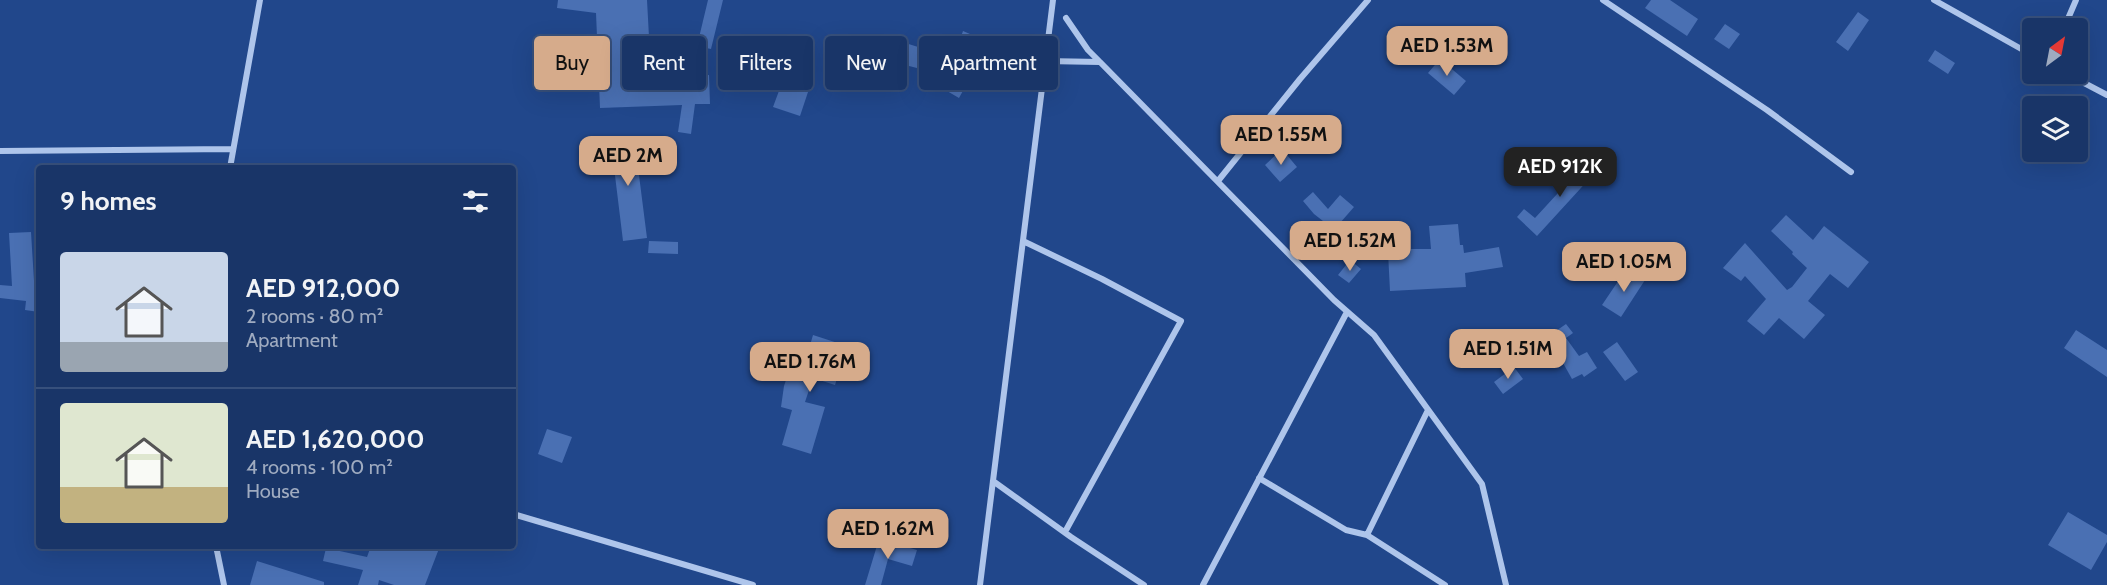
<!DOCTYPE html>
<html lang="en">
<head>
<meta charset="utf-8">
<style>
  :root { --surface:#193568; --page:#264071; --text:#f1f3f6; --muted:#9fabc0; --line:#37507c; --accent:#d6ab8b }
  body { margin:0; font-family:Cabin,sans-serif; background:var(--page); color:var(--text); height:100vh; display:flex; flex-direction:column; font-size:22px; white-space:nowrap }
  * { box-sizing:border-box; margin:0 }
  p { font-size:20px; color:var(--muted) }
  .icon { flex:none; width:33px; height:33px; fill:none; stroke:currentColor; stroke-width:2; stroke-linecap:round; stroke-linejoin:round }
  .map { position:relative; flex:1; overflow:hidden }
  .drawer { position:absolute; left:36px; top:165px; width:480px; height:384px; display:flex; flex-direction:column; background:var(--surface); border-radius:6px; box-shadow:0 6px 24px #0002,0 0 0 2px var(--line) }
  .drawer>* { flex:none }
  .banner { position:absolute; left:534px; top:36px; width:570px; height:54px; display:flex; gap:12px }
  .needle { width:39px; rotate:32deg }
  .tools { position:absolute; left:2022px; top:18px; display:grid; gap:12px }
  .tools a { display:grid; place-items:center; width:66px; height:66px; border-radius:6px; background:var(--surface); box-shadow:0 6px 24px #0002,0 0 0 2px var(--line); font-size:30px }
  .price { position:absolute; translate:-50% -51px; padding:0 14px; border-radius:12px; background:var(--accent); color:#111; font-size:20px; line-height:39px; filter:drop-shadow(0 2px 3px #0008) }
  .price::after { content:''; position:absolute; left:50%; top:36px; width:18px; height:14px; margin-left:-9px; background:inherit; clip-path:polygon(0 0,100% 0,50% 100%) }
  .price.selected { background:#222; color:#fff }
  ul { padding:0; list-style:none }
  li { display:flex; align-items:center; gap:18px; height:150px; padding:0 24px }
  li+li { border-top:2px solid var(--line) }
  li span { display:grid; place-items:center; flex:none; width:168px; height:120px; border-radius:6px; color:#555 }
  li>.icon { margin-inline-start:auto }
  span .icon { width:72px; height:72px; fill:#fffc; stroke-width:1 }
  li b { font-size:26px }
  h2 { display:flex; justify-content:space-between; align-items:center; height:72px; padding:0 24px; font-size:26px }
  .chip { padding:0 21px; border-radius:6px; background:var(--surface); box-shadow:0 6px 24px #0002,0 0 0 2px var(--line); font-size:21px; line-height:54px }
  .chip.selected { background:var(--accent); color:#111 }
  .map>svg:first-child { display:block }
</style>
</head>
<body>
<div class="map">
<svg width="2107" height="585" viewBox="0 0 2107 585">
  <rect width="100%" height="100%" fill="#21478b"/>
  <path fill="#4a70b3" d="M 558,0 L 647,0 L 649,37 L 661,37 L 663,77 L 709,75 L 710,104 L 695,104 L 691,134 L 678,132 L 682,105 L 600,108 L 596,13 L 557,8 Z
    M 708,0 L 723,0 L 711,49 L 697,46 Z
    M 1651,0 L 1670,0 L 1698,19 L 1687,36 L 1645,8 Z
    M 1858,12 L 1869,20 L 1848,51 L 1836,42 Z
    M 1725,24 L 1740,34 L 1729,49 L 1714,39 Z
    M 963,31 L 977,37 L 969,59 L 955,54 Z
    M 899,41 L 931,51 L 925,70 L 893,62 Z
    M 1935,50 L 1955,63 L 1948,74 L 1928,61 Z
    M 995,57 L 1015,60 L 1011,89 L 991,86 Z
    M 1440,59 L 1466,81 L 1454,95 L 1428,73 Z
    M 958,72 L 970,78 L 959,98 L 947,91 Z
    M 783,80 L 809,89 L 800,116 L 773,107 Z
    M 634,136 L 647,238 L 623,241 L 612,151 L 603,152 L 601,140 Z
    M 1282,149 L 1297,167 L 1280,182 L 1265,165 Z
    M 1592,156 L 1602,165 L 1537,236 L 1517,217 L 1524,209 L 1535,218 Z
    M 1313,192 L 1328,209 L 1340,195 L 1354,207 L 1340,223 L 1347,230 L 1341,235 L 1314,214 L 1303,201 Z
    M 1786,215 L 1813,240 L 1824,226 L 1869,262 L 1848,288 L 1830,274 L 1808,301 L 1825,315 L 1804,339 L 1779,318 L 1764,335 L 1747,321 L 1766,299 L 1745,276 L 1741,281 L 1723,268 L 1745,243 L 1787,290 L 1792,287 L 1807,268 L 1792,254 L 1793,252 L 1771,231 Z
    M 1458,224 L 1460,245 L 1463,245 L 1464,253 L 1499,247 L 1503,267 L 1465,273 L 1466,287 L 1390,291 L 1388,252 L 1409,251 L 1409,249 L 1431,249 L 1429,226 Z
    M 31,232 L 35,297 L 39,298 L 39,312 L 25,310 L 26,301 L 0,298 L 0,285 L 12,286 L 9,233 Z
    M 649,241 L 678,242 L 678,254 L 648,253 Z
    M 1350,260 L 1361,269 L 1349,283 L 1338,275 Z
    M 1627,268 L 1645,280 L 1621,317 L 1602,305 Z
    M 1566,324 L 1573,333 L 1566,338 L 1579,356 L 1587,352 L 1597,368 L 1584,377 L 1582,374 L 1572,379 L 1563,363 L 1560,365 L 1543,340 Z
    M 2076,330 L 2107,350 L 2107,377 L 2064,348 Z
    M 813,335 L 847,346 L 835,385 L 813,378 L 805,402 L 825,407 L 811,454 L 782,445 L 792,410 L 781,407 L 784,386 L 789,371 L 801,376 Z
    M 1617,342 L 1638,372 L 1625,381 L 1603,352 Z
    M 1514,367 L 1523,379 L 1503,394 L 1494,382 Z
    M 547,429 L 572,437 L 562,463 L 538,454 Z
    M 2068,512 L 2107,535 L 2107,542 L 2091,570 L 2048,545 Z
    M 879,539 L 917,550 L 912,566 L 888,559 L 881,585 L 865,585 Z
    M 371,546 L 440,546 L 425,585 L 394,585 L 379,580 L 378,585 L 358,585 L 363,570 L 323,561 L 326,548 L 367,557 Z
    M 257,561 L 324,582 L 324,585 L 250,585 Z"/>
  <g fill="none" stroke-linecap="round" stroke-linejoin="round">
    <path stroke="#aec5eb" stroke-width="6" d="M 1603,0 L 1767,110 L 1851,172
      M 1934,0 L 2032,55
      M 1066,18 L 1088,50 L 1099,61
      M 2064,28 L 2076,0
      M 1045,61 L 1100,62 L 1334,300 L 1374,335 L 1482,484 L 1506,585
      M 2067,74 L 2107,95
      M 0,151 L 233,149
      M 230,168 L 260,0
      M 1218,181 L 1300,79 L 1368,0
      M 1023,241 L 1102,279 L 1181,321 L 1065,532
      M 1259,478 L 1346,530 L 1367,535 L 1445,585
      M 993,481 L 1071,537 L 1144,585
      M 513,514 L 753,585
      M 1367,535 L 1428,410
      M 216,546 L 224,585
      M 980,585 L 1053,0
      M 1203,585 L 1347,312"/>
  </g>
</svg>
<div class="tools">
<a><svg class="needle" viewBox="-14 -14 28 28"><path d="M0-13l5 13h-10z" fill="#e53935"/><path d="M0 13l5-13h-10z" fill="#9fabc0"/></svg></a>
<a><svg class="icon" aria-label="layers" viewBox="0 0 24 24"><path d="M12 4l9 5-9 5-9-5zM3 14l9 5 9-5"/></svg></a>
</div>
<b class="price" style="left:1447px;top:77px">AED 1.53M</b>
<b class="price" style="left:1281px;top:166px">AED 1.55M</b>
<b class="price" style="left:628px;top:187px">AED 2M</b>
<b class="price selected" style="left:1560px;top:198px">AED 912K</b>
<b class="price" style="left:1350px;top:272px">AED 1.52M</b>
<b class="price" style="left:1624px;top:293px">AED 1.05M</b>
<b class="price" style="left:1508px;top:380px">AED 1.51M</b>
<b class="price" style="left:810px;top:393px">AED 1.76M</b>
<b class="price" style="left:888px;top:560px">AED 1.62M</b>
<div class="banner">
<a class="chip selected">Buy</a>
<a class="chip">Rent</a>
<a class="chip">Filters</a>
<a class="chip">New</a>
<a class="chip">Apartment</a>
</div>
<section class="drawer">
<h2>9 homes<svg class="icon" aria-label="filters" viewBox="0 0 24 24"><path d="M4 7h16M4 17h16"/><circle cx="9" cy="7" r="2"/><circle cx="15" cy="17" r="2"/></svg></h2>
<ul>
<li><span style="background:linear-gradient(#c9d6e8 75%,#9aa5b1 0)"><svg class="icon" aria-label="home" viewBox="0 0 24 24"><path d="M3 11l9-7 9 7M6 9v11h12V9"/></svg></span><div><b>AED 912,000</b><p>2 rooms · 80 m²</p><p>Apartment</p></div></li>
<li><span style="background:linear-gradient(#dfe7d0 70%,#c2b280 0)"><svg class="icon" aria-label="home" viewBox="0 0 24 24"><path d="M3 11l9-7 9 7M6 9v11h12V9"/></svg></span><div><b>AED 1,620,000</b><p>4 rooms · 100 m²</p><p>House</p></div></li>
</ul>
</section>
</div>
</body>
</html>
